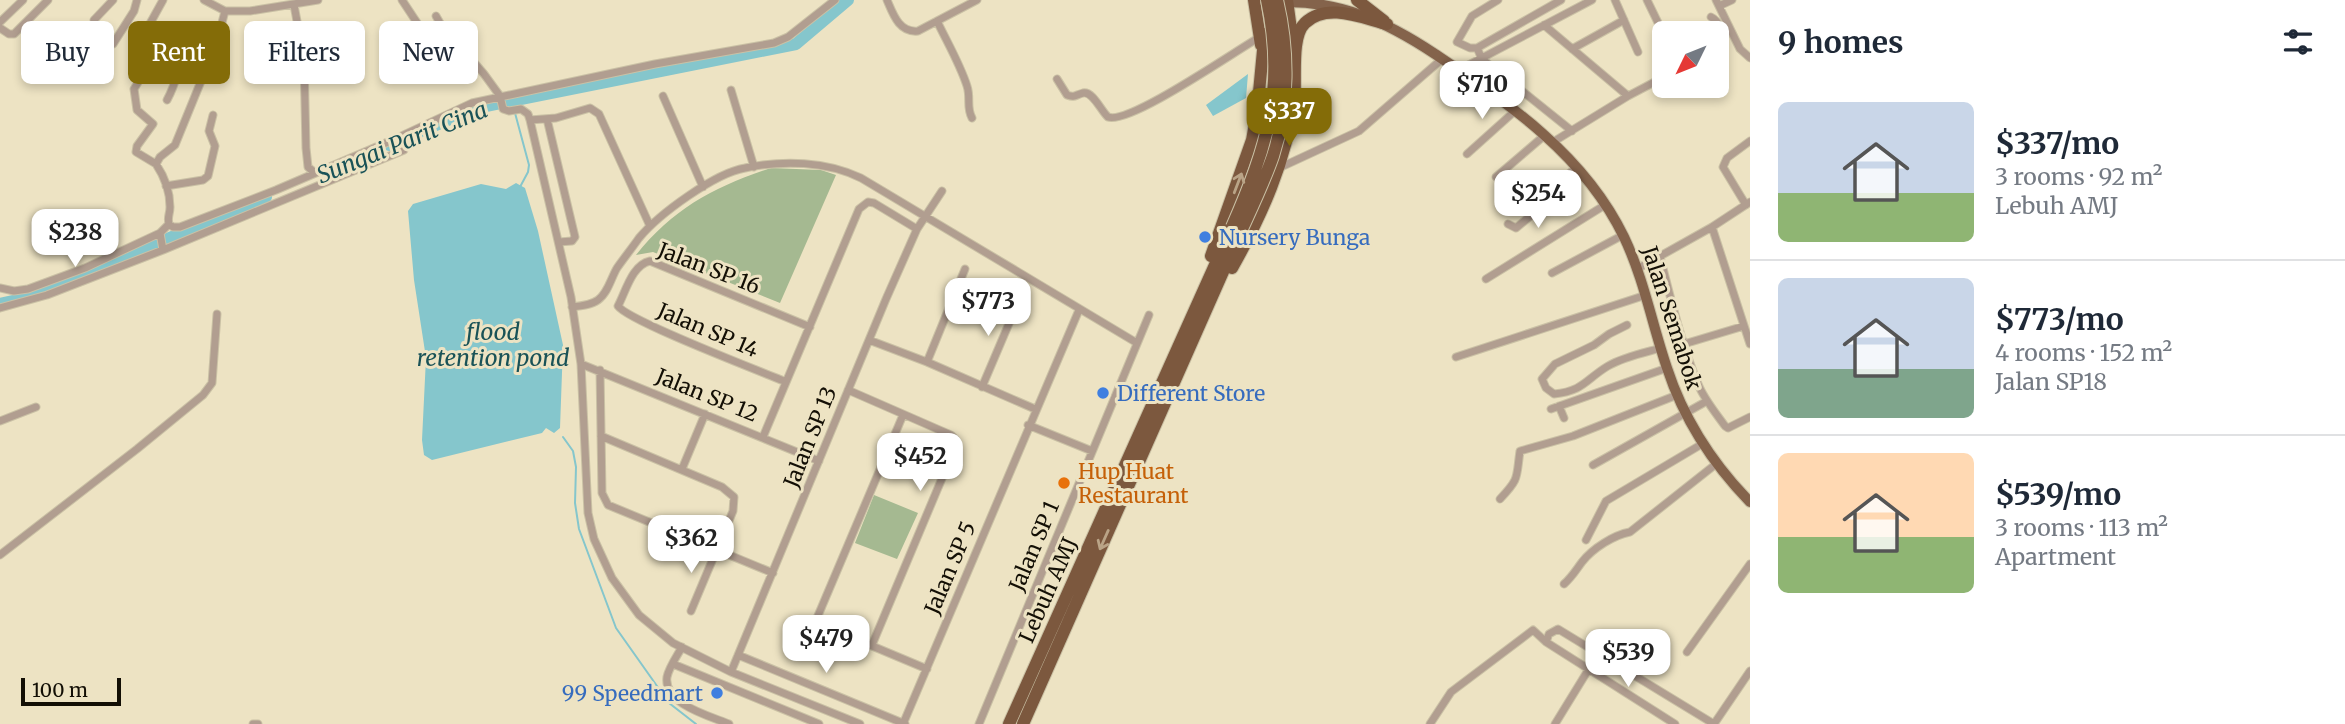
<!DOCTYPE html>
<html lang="en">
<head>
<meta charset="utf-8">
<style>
  :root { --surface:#fff; --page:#f2f2f3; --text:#1f2937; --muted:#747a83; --line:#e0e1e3; --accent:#846c08 }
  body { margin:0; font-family:Merriweather,serif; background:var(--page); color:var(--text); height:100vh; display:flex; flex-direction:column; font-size:26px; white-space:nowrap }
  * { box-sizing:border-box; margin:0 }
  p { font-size:23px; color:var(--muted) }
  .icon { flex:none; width:38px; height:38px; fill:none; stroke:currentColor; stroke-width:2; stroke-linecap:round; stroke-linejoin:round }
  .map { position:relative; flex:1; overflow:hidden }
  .side { display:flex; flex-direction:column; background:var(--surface); width:595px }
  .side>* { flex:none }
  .hud { position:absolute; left:21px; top:21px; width:665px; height:63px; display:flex; gap:14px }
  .needle { width:46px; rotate:227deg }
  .buttons { position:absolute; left:1652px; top:21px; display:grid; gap:14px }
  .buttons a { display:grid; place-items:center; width:77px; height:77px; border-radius:10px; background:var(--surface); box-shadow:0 4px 10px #0003; font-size:35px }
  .scale { position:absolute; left:21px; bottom:18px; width:100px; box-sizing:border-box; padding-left:7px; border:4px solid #130f05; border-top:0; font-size:19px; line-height:24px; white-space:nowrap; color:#130f05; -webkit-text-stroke:5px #ede3c3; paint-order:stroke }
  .price { position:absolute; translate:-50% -60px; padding:0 16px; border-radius:14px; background:#fff; color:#222; font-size:23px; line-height:46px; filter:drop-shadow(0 2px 4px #0008) }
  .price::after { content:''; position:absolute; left:50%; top:42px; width:21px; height:16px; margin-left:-10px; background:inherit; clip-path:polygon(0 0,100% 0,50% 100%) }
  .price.active { background:var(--accent); color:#fff }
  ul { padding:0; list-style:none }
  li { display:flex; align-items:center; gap:21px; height:175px; padding:0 28px }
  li+li { border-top:2px solid var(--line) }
  li span { display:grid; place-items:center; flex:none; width:196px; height:140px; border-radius:10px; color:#555 }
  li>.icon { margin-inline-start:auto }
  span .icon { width:84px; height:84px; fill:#fffc; stroke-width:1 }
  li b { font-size:30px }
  h2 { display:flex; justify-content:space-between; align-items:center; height:84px; padding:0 28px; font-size:30px }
  .chip { padding:0 24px; border-radius:10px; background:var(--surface); box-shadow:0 4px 10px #0003; font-size:24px; line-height:63px }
  .chip.active { background:var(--accent); color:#fff }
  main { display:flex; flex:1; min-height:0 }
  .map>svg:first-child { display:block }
</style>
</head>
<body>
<main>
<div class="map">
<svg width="1750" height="724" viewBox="0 0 1750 724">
  <rect width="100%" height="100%" fill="#ede3c3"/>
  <path fill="#a5b991" d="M 771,168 L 821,170 L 836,175 L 780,303 L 653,252 L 636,255 C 674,208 714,187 771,168 Z
    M 874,495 L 918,513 L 897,559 L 855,543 Z"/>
  <path fill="#85c6cc" d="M 1248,74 L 1246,98 L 1213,116 L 1206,105 Z
    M 516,183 L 525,188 L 538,231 L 563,345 L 560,428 L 554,433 L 546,428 L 542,433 L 432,460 L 424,455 L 422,440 L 426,358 L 414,280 L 408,211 L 413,204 L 481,184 L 506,189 Z"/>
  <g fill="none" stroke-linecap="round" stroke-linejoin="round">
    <path stroke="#85c6cc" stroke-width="2" d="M 515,113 L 529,165 L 528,172 L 520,187
      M 563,437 L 573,451 L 576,467 L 575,503 L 579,529 L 616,628 L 669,703 L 696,724"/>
    <path stroke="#85c6cc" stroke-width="12" d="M 389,145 L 476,108 L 796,44 L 848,0
      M 0,304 L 31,297 L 266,197"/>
    <g stroke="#cac1a5" stroke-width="9">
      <path id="minor" d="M 204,0 L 225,11 L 250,11 L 318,0
        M 402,0 L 445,65
        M 887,0 C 893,14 899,33 918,31 L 977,0
        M 1498,0 L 1472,16 L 1457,42 L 1470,48 L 1477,48 L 1561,0
        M 1615,0 L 1638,52
        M 1647,0 L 1664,35
        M 1716,0 L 1740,49 L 1750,58
        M 294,5 L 304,59 L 306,148 L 308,167 L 315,173
        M 1719,6 L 1732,0
        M 436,16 L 453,46 L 465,52 L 484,74 L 500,96 L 503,109 L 509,111 L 521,109 L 528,114 L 530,120 L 571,297 L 581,364 L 588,513 L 594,539 L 612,578 L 639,615 L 673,643 L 731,672 L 860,724
        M 1711,17 C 1720,21 1726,38 1722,46 L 1717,50
        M 94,20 L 113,0
        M 937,21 C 947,42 960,64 967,86 C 971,98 966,107 972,118
        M 0,22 L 23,0
        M 1544,25 L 1628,96
        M 0,28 L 9,34 L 14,34 L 48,0
        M 142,38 L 163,0
        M 113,44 L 134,11 L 137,0
        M 1477,48 L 1482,59 L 1572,131
        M 1572,49 L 1624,20
        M 1459,70 L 1592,0
        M 1057,79 L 1067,95 C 1075,98 1075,95 1083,93 C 1093,91 1101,111 1108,117 C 1129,125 1235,51 1260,37
        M 731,90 L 754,167
        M 663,96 L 703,187
        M 547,119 L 575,237 L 572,241 L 559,242
        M 530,120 L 556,118 L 590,108 L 599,114 L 650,226
        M 1553,142 L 1628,96 L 1664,77
        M 1467,154 L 1516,110
        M 156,164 L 136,152 L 137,146 L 153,124 L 137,110 L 134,89 L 159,48 L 166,43 L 177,46 C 184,60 174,87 167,100
        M 1279,168 L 1359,131 L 1442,59
        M 1496,177 L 1545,135
        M 166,186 L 203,180 L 208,176 L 215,146 L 209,131 L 213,115
        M 1746,205 L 1723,167 L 1727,158 L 1750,141
        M 169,224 L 173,227 L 180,227 L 276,190 L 395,139 L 472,103 L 655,64 L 774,43 L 788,37 L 835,0
        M 1508,224 L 1516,228 L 1534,213 L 1537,201 L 1577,167
        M 1712,227 L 1750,344
        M 163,250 L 404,150
        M 1660,257 C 1671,299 1681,343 1698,384 C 1704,399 1715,412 1725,426 L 1728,428 L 1750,417
        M 1637,269 L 1712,227 L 1750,202
        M 1552,273 L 1623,235
        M 1486,279 L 1605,205
        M 0,288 L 14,291 L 28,289 L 85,268 L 160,233
        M 572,307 C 581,306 591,305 598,300 C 608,293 611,278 617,268 C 624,258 632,248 639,238 C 659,214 715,173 745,168 C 783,160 826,161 861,178 L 1137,343
        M 0,308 L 47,295 L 163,250 L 160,233 L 169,224 C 167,217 170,214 170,207 C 170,192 164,176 156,164 L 160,157 L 175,145 L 217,42 L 225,11
        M 1627,325 L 1609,334 L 1594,345 L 1555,364 L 1542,379 L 1546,388 L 1554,394 C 1584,391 1586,379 1608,366 C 1623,357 1643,353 1661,348
        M 869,340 L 927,362 L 1035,409
        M 1684,344 L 1744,326
        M 1456,357 L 1646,295
        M 927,362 L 965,269
        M 581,364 L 819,461
        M 600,370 L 602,493 L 608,505 L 773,573
        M 786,382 C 760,371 628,321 618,306 C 626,291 632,265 650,261 L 810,327
        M 982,387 L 1019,300
        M 848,390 L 951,435 L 955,439 L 956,445 L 872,645
        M 1559,406 L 1564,418
        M 1551,409 L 1667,368
        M 903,415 L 817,618 L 822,625 L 927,669
        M 0,421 L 36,407
        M 1028,425 L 1092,451
        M 601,436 L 722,487 L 734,497 L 733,511 L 691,611
        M 763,437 L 859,209 L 868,202 L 874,203 L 917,229
        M 1593,465 L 1707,401
        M 682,469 L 705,414
        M 1500,499 C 1520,478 1516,478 1520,451 L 1573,436 L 1677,395
        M 1586,540 L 1606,501 L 1702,444
        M 0,555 L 137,449 L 203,395 L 212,383 L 217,314
        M 1564,584 C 1572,577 1576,570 1582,562 C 1593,548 1614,535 1630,532 L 1716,464
        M 1546,642 L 1549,634 L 1558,629 L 1714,724
        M 682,647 C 677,656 669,667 667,677 C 663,704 710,716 729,724
        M 1687,652 L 1750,564
        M 738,655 L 905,724
        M 673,664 L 819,724
        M 731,672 L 886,299 L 917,229 L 942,191
        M 253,724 L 258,724
        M 903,724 L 1079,310
        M 979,724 L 1149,315
        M 1430,724 L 1451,692 L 1533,630 L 1546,642 L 1675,724
        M 1555,724 L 1598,654
        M 1714,724 L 1750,671"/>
    </g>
    <g stroke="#cac1a5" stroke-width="12">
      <path id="primary" d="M 1279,2 C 1340,0 1387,22 1435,54 C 1509,104 1584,154 1624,237 C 1644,279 1652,324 1667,368 C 1684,420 1712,463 1750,502"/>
    </g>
    <g stroke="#cac1a5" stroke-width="14">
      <path id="trunk" d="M 1254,0 L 1261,45
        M 1287,0 L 1293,44
        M 1357,0 L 1384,21
        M 1211,256 L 1252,140 L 1257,113 L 1264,40 L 1269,32 L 1279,30
        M 1232,268 C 1262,215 1286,161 1294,101 C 1297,81 1290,37 1305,23 C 1327,2 1362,18 1387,24
        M 1009,724 L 1232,227
        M 1023,724 L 1241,231"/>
    </g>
    <use href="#minor" stroke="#b19e90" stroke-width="7"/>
    <use href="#primary" stroke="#84634b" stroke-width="10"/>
    <use href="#trunk" stroke="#7c583e" stroke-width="12"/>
    <g stroke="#cac1a5" stroke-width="14" stroke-linecap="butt">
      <path id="trunk-bridge" d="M 1232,227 C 1267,147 1286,88 1267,0
        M 1241,231 C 1252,207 1264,182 1273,156 C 1289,107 1289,50 1277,0"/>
    </g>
    <use href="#trunk-bridge" stroke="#7c583e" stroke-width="12"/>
  </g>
  <defs><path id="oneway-shaft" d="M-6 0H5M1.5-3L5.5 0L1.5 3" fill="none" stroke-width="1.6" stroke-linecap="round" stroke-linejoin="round" transform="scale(1.75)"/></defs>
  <g stroke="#baa487">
    <use href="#oneway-shaft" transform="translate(1238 183) rotate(-69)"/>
    <use href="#oneway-shaft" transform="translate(1104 540) rotate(114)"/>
  </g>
  <g fill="#3f7fe0" stroke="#ede3c3" stroke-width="2.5">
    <circle cx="1205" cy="237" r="7"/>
    <circle cx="1103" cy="393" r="7"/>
    <circle cx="717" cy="693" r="7"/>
  </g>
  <circle fill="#e8710a" stroke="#ede3c3" stroke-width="2.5" cx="1064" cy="483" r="7"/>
  <g text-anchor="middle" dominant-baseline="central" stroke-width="6" stroke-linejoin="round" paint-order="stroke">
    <g font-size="21" fill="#366cbe" stroke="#ede3c3" text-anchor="start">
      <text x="1219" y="237">Nursery Bunga</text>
      <text x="1117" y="393">Different Store</text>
      <text x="703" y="693" text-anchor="end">99 Speedmart</text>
    </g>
    <g font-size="21" fill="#130f05" stroke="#ede3c3">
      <text transform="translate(709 268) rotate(21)">Jalan SP 16</text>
      <text transform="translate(1672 318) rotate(72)">Jalan Semabok</text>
      <text transform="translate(708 330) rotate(23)">Jalan SP 14</text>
      <text transform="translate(707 395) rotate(22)">Jalan SP 12</text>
      <text transform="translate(810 437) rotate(-68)">Jalan SP 13</text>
      <text transform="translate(1034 546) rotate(-67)">Jalan SP 1</text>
      <text transform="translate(950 568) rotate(-67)">Jalan SP 5</text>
      <text transform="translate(1048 590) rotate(-66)">Lebuh AMJ</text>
    </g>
    <g font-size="21" fill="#c56008" stroke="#ede3c3" text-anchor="start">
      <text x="1078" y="471">Hup Huat<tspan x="1078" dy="24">Restaurant</tspan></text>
    </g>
    <g font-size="23" font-style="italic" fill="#195257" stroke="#ede3c3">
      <text transform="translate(402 142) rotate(-22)">Sungai Parit Cina</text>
      <text x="493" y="331">flood<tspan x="493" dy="26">retention pond</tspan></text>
    </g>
  </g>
</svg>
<div class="buttons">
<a><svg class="needle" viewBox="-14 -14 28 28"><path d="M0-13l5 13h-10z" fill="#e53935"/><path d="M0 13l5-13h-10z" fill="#747a83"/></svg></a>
</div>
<div class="scale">100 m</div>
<b class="price" style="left:1482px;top:121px">$710</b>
<b class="price active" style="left:1289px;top:148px">$337</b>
<b class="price" style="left:1538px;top:230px">$254</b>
<b class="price" style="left:75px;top:269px">$238</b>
<b class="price" style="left:988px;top:338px">$773</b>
<b class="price" style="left:920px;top:493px">$452</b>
<b class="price" style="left:691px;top:575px">$362</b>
<b class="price" style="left:826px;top:675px">$479</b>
<b class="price" style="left:1628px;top:689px">$539</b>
<div class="hud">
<a class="chip">Buy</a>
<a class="chip active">Rent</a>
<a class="chip">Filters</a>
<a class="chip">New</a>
</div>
</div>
<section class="side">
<h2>9 homes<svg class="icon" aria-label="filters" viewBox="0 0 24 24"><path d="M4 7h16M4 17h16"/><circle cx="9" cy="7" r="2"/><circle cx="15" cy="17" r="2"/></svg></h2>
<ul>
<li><span style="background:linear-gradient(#c9d6e8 65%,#8fb573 0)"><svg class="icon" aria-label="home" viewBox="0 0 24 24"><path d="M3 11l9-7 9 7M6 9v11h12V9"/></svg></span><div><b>$337/mo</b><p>3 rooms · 92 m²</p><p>Lebuh AMJ</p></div></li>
<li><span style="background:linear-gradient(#c9d6e8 65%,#7fa58c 0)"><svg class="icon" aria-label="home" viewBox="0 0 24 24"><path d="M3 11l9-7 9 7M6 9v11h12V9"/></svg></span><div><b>$773/mo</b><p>4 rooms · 152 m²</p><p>Jalan SP18</p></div></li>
<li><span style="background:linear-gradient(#ffd9b3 60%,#8fb573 0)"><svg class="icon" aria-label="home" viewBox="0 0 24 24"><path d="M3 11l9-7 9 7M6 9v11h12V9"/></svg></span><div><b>$539/mo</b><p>3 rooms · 113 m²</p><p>Apartment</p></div></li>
</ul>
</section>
</main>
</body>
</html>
